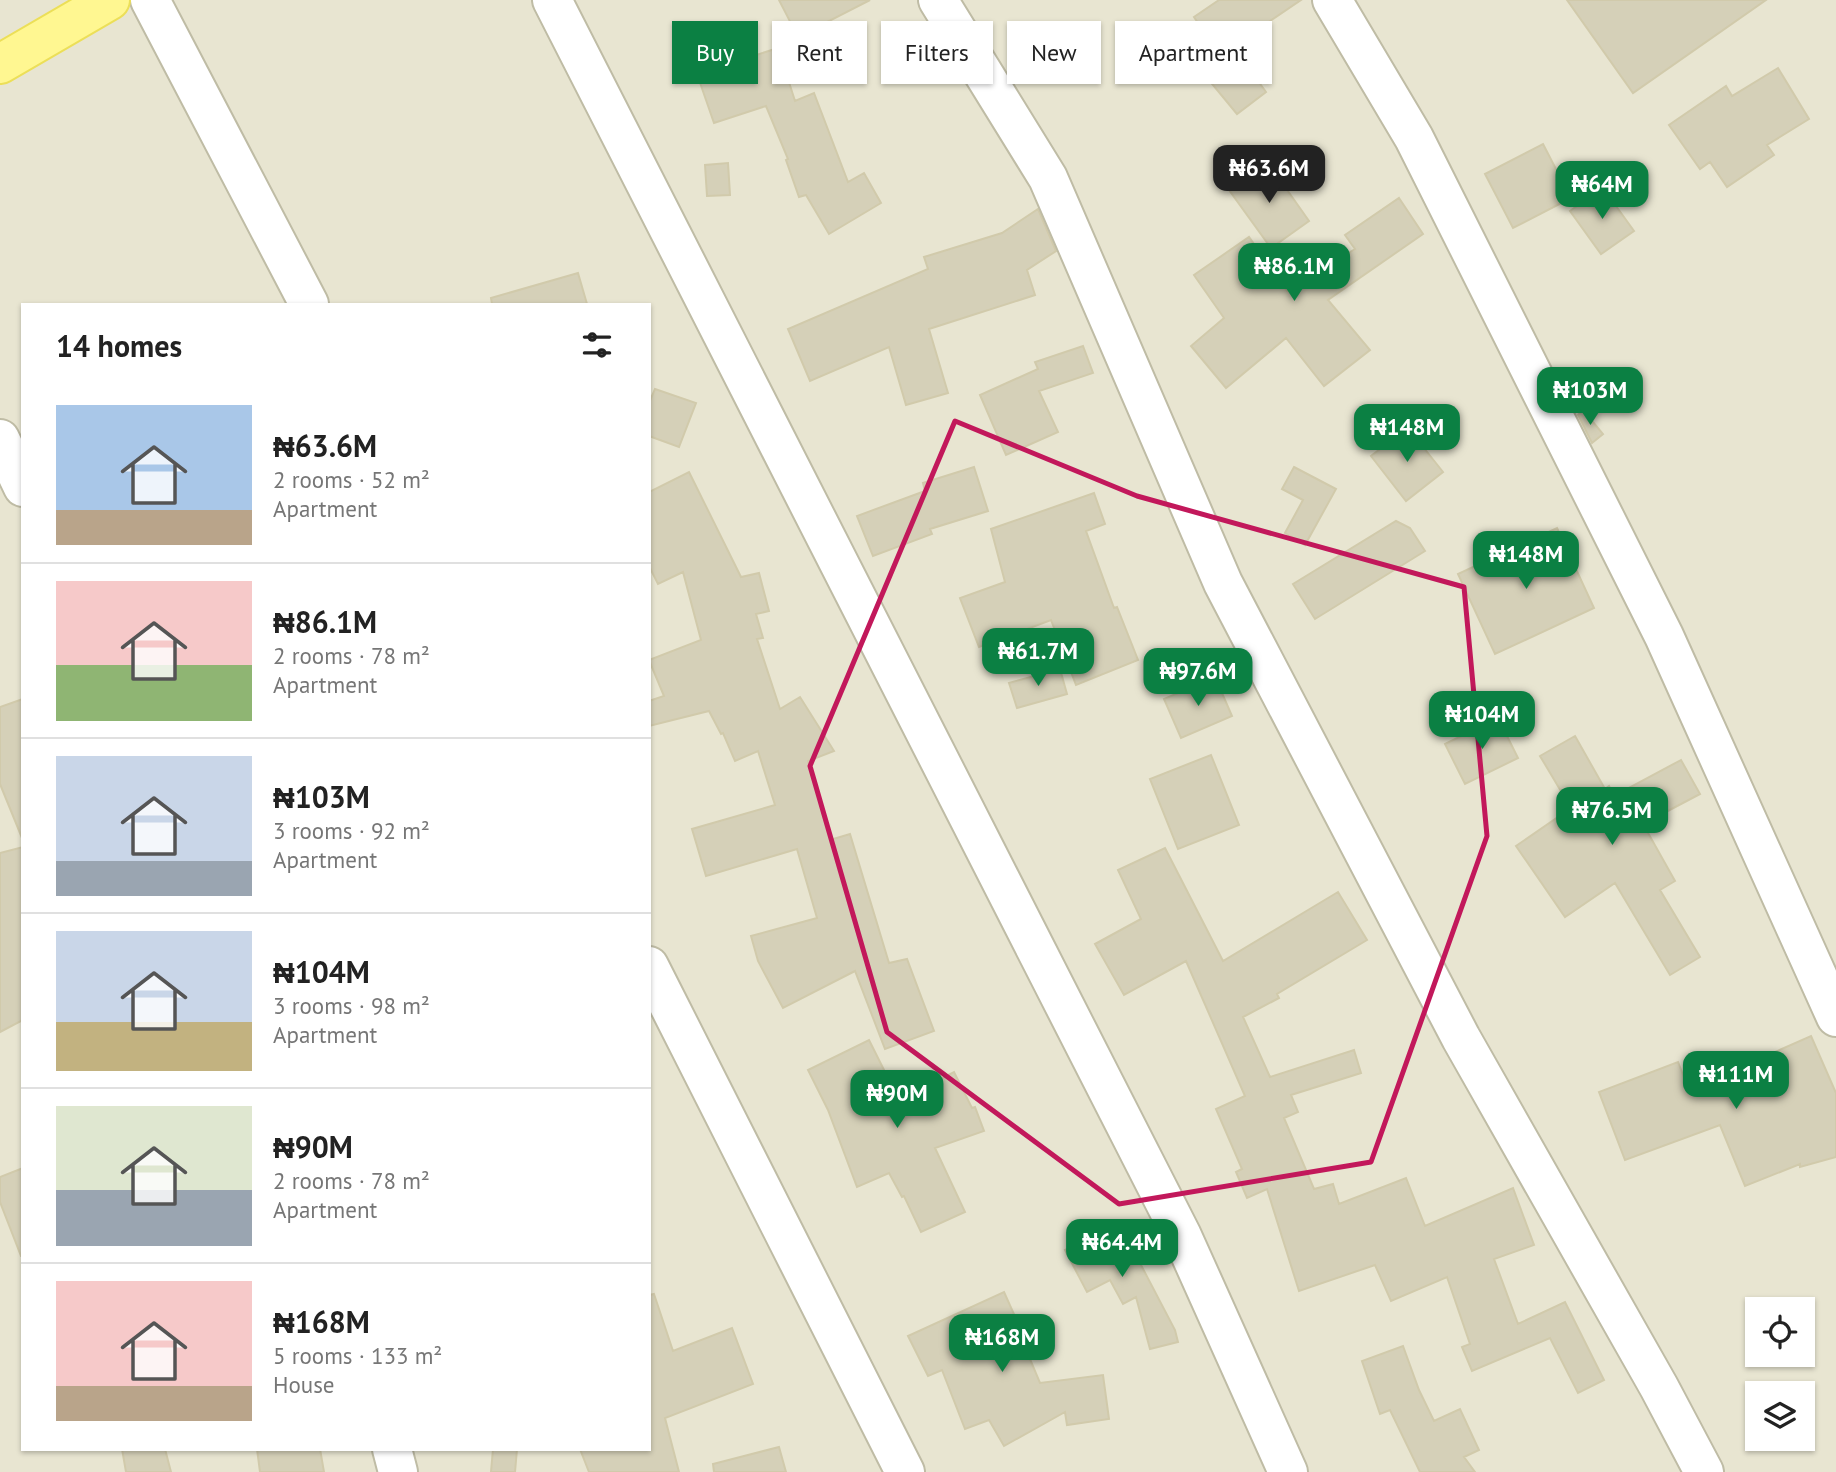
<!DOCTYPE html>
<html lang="en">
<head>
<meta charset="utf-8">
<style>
  :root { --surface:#fff; --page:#f2f2f2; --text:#222; --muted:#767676; --line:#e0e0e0; --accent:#0b8043 }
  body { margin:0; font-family:"PT Sans",sans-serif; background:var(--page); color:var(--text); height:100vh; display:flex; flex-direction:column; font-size:26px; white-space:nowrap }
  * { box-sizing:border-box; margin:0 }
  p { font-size:23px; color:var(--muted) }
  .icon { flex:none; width:38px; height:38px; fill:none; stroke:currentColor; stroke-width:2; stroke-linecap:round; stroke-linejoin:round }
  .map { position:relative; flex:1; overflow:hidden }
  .side { position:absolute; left:21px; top:303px; width:630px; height:1148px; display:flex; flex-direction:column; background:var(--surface); border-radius:0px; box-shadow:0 2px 5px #0004 }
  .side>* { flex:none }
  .banner { position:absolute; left:672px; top:21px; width:665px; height:63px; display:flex; gap:14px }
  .buttons { position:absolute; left:1745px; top:1297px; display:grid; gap:14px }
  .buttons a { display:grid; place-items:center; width:70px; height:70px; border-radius:0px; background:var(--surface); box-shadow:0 2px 5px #0004; font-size:35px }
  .price { position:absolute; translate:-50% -60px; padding:0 16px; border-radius:14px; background:var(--accent); color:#fff; font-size:23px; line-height:46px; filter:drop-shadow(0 2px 4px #0008) }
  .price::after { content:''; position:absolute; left:50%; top:42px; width:21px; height:16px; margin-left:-10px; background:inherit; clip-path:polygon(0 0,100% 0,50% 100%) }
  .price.current { background:#222; color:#fff }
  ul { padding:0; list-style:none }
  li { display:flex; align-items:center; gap:21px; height:175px; padding:0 35px }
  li+li { border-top:2px solid var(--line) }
  li span { display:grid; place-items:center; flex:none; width:196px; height:140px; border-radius:0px; color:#555 }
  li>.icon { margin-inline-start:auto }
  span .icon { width:84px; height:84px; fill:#fffc; stroke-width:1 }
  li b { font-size:30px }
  h2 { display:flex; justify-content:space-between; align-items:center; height:84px; padding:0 35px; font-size:30px }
  .pill { padding:0 24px; border-radius:0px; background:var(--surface); box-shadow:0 2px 5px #0004; font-size:24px; line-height:63px }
  .pill.current { background:var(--accent); color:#fff }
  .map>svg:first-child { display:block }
</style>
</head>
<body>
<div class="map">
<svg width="1836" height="1472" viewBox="0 0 1836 1472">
  <rect width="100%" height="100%" fill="#f3f2e3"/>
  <path fill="#e8e5d1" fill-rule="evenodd" d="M 0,0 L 1836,0 L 1836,1472 L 0,1472 ZM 23,304 L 649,304 L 649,1449 L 23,1449 ZM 1757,1309 L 1802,1309 L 1802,1354 L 1757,1354 ZM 1757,1393 L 1802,1393 L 1802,1438 L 1757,1438 Z"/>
  <path fill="#d5d0b8" stroke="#d1caab" stroke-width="2" d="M 779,0 L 870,0 L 798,37 Z
    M 1219,0 L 1301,0 L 1220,55 L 1194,17 Z
    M 1567,0 L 1766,0 L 1633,93 Z
    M 778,48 L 795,101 L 814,93 L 848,182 L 864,173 L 881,203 L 829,234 L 806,195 L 799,197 L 786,160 L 788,159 L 766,106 L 714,123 L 697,74 Z
    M 1234,48 L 1266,92 L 1237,114 L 1203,73 Z
    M 1778,68 L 1809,119 L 1767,145 L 1774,155 L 1727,187 L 1710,162 L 1700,169 L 1669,125 L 1726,86 L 1732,96 Z
    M 1543,144 L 1571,198 L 1513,228 L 1485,174 Z
    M 728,163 L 730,195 L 707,196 L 705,165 Z
    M 1268,163 L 1309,221 L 1271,248 L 1229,190 Z
    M 1603,188 L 1634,231 L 1601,254 L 1570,211 Z
    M 1399,198 L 1423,234 L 1328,300 L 1370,350 L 1324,386 L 1286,338 L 1226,388 L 1191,346 L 1224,318 L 1194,275 L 1249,237 L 1287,291 L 1355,249 L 1345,235 Z
    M 1038,209 L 1056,251 L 1027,270 L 1035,295 L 929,329 L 948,393 L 906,405 L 889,347 L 810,381 L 788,329 L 928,269 L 924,257 L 1002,233 Z
    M 578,273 L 587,304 L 492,304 L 491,298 Z
    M 1083,346 L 1093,373 L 1039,391 L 1058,432 L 1006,455 L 980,395 L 1038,369 L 1035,362 Z
    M 655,389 L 696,403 L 679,447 L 649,436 L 649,403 Z
    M 1583,410 L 1603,434 L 1592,443 L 1578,415 Z
    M 1408,428 L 1443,472 L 1406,501 L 1371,456 Z
    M 974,467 L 988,511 L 930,529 L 932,534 L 873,556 L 857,516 L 925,491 L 923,483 Z
    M 1294,467 L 1336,489 L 1305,545 L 1285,533 L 1303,500 L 1282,489 Z
    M 689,472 L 741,577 L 759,573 L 769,611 L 756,614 L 763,638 L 757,639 L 780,709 L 800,697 L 834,751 L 808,761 L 830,840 L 850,834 L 889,963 L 907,959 L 934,1031 L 885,1049 L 855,971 L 783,1008 L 758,961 L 751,936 L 817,918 L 797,849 L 706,876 L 692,829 L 775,805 L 758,751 L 735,761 L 723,733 L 721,734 L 709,711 L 649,726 L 649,701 L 664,696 L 649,660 L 701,640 L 683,572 L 658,584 L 649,566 L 649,492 Z
    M 1094,493 L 1105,524 L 1086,531 L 1114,608 L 1117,607 L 1138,660 L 1076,685 L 1051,620 L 979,647 L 960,598 L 1005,582 L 991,529 Z
    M 1396,521 L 1410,528 L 1425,551 L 1315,619 L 1293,584 Z
    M 1557,528 L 1594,608 L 1495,654 L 1458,574 Z
    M 1060,669 L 1067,694 L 1017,708 L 1009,683 Z
    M 1215,677 L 1232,716 L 1181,738 L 1164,699 Z
    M 23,699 L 23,838 L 22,838 L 0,784 L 0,707 Z
    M 1498,718 L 1518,758 L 1465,784 L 1445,744 Z
    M 1575,736 L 1605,789 L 1609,786 L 1614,796 L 1681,760 L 1700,794 L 1643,824 L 1675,881 L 1660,890 L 1700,957 L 1670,975 L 1615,883 L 1565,917 L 1516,846 L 1571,808 L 1540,756 Z
    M 1211,755 L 1239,825 L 1178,849 L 1150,779 Z
    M 23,847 L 23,1020 L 0,1032 L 0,853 Z
    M 1165,848 L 1223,961 L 1338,892 L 1367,940 L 1277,994 L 1279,998 L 1243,1017 L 1270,1077 L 1354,1050 L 1361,1073 L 1291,1095 L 1298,1112 L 1284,1118 L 1314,1189 L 1333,1184 L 1339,1204 L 1406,1178 L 1425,1226 L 1513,1188 L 1534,1245 L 1494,1259 L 1518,1324 L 1565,1302 L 1604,1380 L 1578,1393 L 1550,1338 L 1472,1371 L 1462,1347 L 1470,1344 L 1447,1277 L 1391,1301 L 1375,1265 L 1299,1291 L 1267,1189 L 1247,1198 L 1236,1172 L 1242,1169 L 1216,1109 L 1245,1096 L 1186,961 L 1124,995 L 1095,944 L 1141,919 L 1118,870 Z
    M 1811,1036 L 1836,1093 L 1836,1157 L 1800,1167 L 1800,1164 L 1745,1186 L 1720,1125 L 1625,1160 L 1599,1092 L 1678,1062 L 1689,1090 Z
    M 869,1040 L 899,1100 L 954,1072 L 972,1108 L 975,1107 L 984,1131 L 935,1148 L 965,1212 L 921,1232 L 904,1196 L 902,1197 L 889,1173 L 857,1187 L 828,1110 L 808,1070 Z
    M 23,1168 L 23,1256 L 21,1256 L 0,1202 L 0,1177 Z
    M 1119,1223 L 1175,1330 L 1178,1342 L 1150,1349 L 1136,1297 L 1123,1304 L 1110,1280 L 1087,1292 L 1065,1250 Z
    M 1004,1292 L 1022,1332 L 1019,1333 L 1040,1383 L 1103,1375 L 1109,1419 L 1067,1425 L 1065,1412 L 1004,1446 L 989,1420 L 965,1429 L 942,1370 L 928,1376 L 908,1336 Z
    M 654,1294 L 673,1351 L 732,1328 L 753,1384 L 665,1418 L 679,1472 L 589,1472 L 580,1449 L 649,1449 L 649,1295 Z
    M 1403,1346 L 1419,1390 L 1434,1421 L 1460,1409 L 1479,1450 L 1464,1457 L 1475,1472 L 1420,1472 L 1390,1410 L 1380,1414 L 1362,1361 Z
    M 779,1447 L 786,1472 L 714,1472 L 713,1464 Z
    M 122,1449 L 165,1449 L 171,1472 L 126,1472 Z
    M 257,1449 L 320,1449 L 324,1472 L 260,1472 Z
    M 493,1449 L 517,1449 L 515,1472 L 491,1472 Z"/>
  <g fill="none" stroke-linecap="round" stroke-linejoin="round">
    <g stroke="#bfbca5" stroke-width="42">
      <path id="minor" d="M 150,0 L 309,304
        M 552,0 L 1182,1236 L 1288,1472
        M 938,0 L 1048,178 L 1223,583 L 1461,1038 L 1659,1387 L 1704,1472
        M 1332,0 L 1414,138 L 1664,636 L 1836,1017
        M 0,439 L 23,487
        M 649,966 L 905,1472
        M 392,1449 L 398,1472"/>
    </g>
    <g stroke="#ecdf58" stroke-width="42">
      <path id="major" d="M 0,64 L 110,0"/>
    </g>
    <use href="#minor" stroke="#fff" stroke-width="38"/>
    <use href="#major" stroke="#fff791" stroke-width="38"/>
  </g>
  <path fill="none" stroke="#c2185b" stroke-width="5" stroke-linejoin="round" d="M 955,421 L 1137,496 L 1464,587 L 1487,836 L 1371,1162 L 1119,1204 L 887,1032 L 810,766 Z"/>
</svg>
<div class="buttons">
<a><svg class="icon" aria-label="locate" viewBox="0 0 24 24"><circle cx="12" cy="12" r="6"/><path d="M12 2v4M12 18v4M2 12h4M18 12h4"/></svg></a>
<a><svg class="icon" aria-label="layers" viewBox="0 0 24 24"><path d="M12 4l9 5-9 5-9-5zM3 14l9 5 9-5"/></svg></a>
</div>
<b class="price current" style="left:1269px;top:205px">₦63.6M</b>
<b class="price" style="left:1602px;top:221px">₦64M</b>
<b class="price" style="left:1294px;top:303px">₦86.1M</b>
<b class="price" style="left:1590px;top:427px">₦103M</b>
<b class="price" style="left:1407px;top:464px">₦148M</b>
<b class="price" style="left:1526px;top:591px">₦148M</b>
<b class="price" style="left:1038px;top:688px">₦61.7M</b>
<b class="price" style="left:1198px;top:708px">₦97.6M</b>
<b class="price" style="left:1482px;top:751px">₦104M</b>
<b class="price" style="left:1612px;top:847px">₦76.5M</b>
<b class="price" style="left:1736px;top:1111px">₦111M</b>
<b class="price" style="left:897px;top:1130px">₦90M</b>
<b class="price" style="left:1122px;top:1279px">₦64.4M</b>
<b class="price" style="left:1002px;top:1374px">₦168M</b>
<div class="banner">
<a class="pill current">Buy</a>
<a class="pill">Rent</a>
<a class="pill">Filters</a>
<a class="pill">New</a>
<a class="pill">Apartment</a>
</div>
<section class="side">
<h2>14 homes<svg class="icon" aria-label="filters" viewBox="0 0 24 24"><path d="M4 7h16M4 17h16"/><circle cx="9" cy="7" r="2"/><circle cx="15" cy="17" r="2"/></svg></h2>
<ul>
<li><span style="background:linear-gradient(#a9c7e8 75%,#b9a48a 0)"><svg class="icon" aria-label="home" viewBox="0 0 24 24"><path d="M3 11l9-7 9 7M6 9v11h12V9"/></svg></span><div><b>₦63.6M</b><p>2 rooms · 52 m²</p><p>Apartment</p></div></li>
<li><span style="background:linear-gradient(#f6c9c9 60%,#8fb573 0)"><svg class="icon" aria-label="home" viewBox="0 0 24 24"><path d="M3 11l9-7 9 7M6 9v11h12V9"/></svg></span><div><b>₦86.1M</b><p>2 rooms · 78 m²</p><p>Apartment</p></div></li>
<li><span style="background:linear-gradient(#c9d6e8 75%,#9aa5b1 0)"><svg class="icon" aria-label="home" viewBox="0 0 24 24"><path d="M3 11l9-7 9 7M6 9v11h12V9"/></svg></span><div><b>₦103M</b><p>3 rooms · 92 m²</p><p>Apartment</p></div></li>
<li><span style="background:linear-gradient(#c9d6e8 65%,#c2b280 0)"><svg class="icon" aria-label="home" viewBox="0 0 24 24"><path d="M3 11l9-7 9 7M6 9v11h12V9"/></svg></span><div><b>₦104M</b><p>3 rooms · 98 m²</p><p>Apartment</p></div></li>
<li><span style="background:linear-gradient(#dfe7d0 60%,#9aa5b1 0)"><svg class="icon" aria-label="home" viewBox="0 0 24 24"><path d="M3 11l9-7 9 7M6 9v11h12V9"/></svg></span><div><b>₦90M</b><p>2 rooms · 78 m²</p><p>Apartment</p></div></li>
<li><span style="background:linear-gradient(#f6c9c9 75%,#b9a48a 0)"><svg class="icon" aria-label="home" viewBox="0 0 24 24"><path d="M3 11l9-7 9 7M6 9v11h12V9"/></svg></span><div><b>₦168M</b><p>5 rooms · 133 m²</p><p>House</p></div></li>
</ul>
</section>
</div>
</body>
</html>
